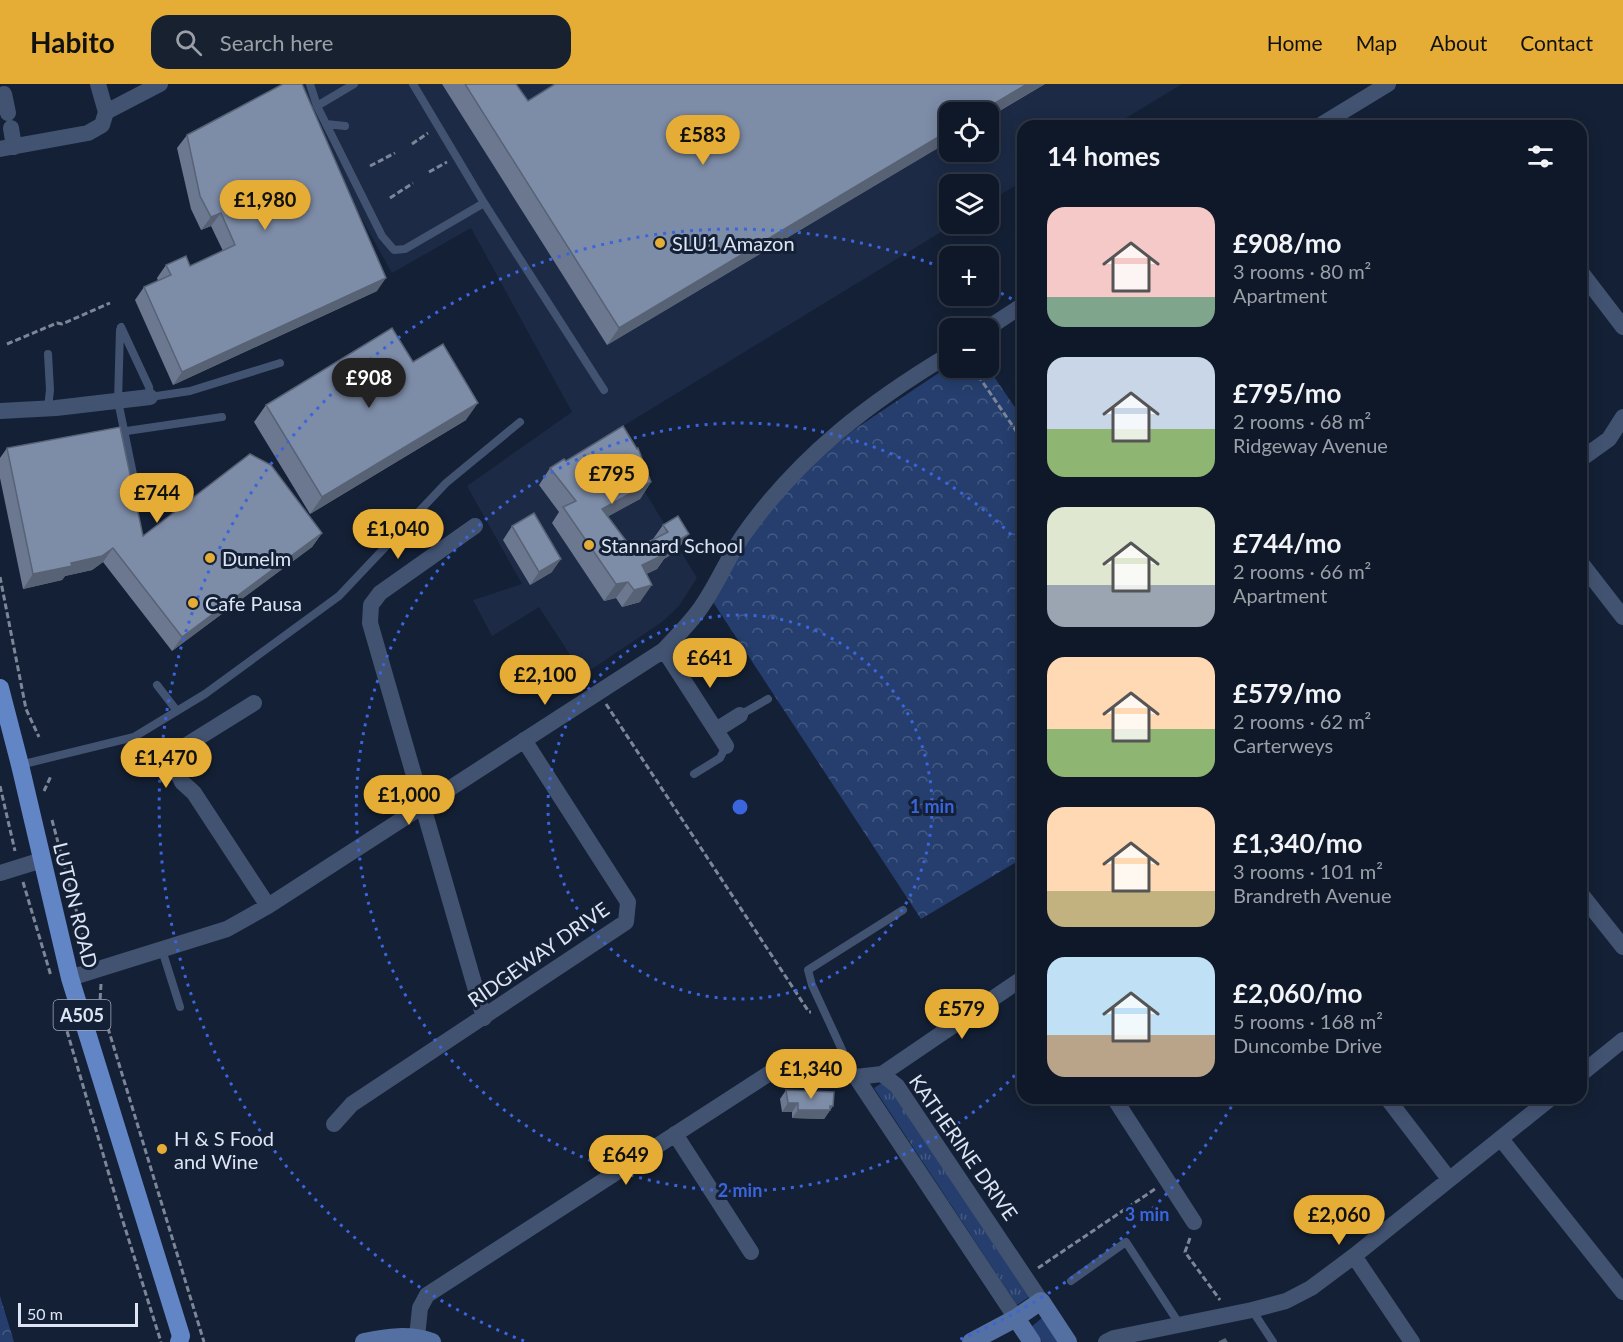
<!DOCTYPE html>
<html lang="en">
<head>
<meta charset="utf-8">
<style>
  :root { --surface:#0f1828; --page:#182130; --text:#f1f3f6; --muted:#9ba0a8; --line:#2f3745; --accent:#e5ad36 }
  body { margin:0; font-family:Lato,sans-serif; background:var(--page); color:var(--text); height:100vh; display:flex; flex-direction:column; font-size:22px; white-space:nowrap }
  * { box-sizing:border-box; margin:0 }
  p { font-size:20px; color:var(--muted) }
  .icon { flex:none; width:33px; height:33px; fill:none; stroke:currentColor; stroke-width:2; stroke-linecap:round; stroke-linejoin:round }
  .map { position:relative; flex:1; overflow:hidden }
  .side { position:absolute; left:1017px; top:36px; width:570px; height:984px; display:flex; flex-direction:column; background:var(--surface); border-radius:18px; box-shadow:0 3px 15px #0003,0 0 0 2px var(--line) }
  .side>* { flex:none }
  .tools { position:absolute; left:939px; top:18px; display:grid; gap:12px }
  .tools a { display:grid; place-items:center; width:60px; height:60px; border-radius:12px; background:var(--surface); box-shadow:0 3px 15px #0003,0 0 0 2px var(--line); font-size:30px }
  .scale { position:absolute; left:18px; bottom:15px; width:120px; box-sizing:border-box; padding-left:6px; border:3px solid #dde5f4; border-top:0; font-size:16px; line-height:21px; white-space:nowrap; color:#dde5f4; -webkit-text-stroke:4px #142035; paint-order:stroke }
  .price { position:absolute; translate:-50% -51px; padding:0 14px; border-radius:21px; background:var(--accent); color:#111; font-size:20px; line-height:39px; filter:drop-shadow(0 2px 3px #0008) }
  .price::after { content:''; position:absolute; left:50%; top:36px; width:18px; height:14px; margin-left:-9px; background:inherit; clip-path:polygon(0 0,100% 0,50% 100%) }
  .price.selected { background:#222; color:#fff }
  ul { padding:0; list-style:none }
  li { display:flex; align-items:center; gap:18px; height:150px; padding:0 30px }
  li span { display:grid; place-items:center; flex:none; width:168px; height:120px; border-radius:18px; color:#555 }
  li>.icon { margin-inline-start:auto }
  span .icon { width:72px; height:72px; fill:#fffc; stroke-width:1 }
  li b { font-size:26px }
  h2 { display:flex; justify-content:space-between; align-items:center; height:72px; padding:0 30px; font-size:26px }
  header { display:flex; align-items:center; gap:36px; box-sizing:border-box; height:84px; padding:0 30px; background:var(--accent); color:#111 }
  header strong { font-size:28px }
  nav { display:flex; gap:33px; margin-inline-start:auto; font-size:21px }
  .search { width:420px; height:54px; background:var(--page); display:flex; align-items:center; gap:15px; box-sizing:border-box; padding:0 21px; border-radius:18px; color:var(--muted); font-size:22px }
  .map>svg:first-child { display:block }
</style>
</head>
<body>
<header>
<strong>Habito</strong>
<div class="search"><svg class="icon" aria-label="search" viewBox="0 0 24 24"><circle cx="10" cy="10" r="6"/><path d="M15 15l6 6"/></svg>Search here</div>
<nav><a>Home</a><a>Map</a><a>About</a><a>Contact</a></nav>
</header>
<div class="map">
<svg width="1623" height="1258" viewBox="0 0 1623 1258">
  <defs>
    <pattern id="grass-tufts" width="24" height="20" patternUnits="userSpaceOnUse" patternTransform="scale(1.5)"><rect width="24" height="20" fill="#253e6d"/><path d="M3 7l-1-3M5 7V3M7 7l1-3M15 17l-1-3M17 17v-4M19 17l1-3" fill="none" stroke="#445a82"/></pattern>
    <pattern id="park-crowns" width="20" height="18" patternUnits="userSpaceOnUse" patternTransform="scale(1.5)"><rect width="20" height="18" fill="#253e6d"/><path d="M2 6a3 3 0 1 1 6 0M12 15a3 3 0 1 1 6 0" fill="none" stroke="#445a82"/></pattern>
  </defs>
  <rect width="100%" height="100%" fill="#142035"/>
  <path fill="#1c2a45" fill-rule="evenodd" d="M 287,0 L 1182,0 L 1113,42 L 1023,42 L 1023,97 L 989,118 L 988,100 L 950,100 L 950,140 L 954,140 L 610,350 L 697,494 L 679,522 L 662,538 L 583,591 L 539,523 L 492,552 L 473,516 L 522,500 L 467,402 L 572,328 L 471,144 L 392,189 ZM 950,28 L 988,28 L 988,68 L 950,68 Z"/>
  <path fill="url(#grass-tufts)" d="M 885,997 L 1029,1213 L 1017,1221 L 874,1004 Z
    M 1042,1234 L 1058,1258 L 1042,1258 L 1031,1243 Z"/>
  <path fill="url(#park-crowns)" d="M 949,282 L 950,284 L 988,284 L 1023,335 L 1023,774 L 921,835 L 713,518 L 753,448 L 804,387 L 855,345 Z
    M 0,1212 L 14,1258 L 0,1258 Z"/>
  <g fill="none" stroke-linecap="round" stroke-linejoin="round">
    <path stroke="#7c8698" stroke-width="3" stroke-dasharray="6 3" stroke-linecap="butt" d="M 412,60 L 428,49
      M 370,82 L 395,69
      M 429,88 L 447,78
      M 390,114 L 413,99
      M 7,260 L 57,239 L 62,240 L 110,219
      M 973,284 L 1023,357
      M 0,493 L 26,625 L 39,653
      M 606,620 L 809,928 L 811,928
      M 0,702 L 15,767
      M 44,707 L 51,692
      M 52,736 L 86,863 L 92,870
      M 23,798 L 51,892
      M 101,900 L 100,918 L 204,1258
      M 62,930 L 120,1128 L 161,1258
      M 1190,1154 L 1185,1168 L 1220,1216
      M 1038,1184 L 1155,1105"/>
    <path stroke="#425372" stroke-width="8" d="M 310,0 L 317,22 L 354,0
      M 413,0 L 484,119 L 604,306
      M 317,22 L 382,152 L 394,166 L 405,165 L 484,119
      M 326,40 L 345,42
      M 121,243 L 149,303 L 150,313 L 190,307 L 280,279
      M 120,246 L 118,317 L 134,395
      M 48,270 L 50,306 L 48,324
      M 113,349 L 222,333
      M 157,601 L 177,627
      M 740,631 L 768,615
      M 20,681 L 134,653 L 205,610 L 339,512 L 446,399 L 520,338
      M 694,690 L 720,674 L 726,662
      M 162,866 L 180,923
      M 845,988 L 843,968 L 812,901 L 808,886 L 903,826
      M 1071,1197 L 1126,1158 L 1180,1241
      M 1252,1226 L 1273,1258"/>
    <path stroke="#425372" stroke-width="16" d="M 4,10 L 8,29
      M 106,28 L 160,0
      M 1319,42 L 1388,0
      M 11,44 L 14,63
      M 0,65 L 88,49 L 102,41 L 106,28 L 98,0
      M 1581,188 L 1623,243
      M 988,244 L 1023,221
      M 0,327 L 56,324 L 150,313
      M 1581,375 L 1609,355 L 1623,333
      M 475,442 L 380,509 L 371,521 L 370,539 L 484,934
      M 1581,479 L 1623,533
      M 664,566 L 726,662
      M 254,619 L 169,672 L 182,698 L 194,709 L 268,822
      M 716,646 L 740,631
      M 0,789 L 42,776
      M 1581,810 L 1623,863
      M 70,894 L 227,845 L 268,822 L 664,566 C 675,554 687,542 697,529 C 717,503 728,471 747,446 C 802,370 870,318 950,270
      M 882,990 L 1023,894
      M 1581,990 L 1623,956
      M 856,993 L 882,990 L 897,1002 L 1041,1217
      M 856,993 L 1016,1234
      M 1114,1014 L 1194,1138
      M 1387,1014 L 1449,1095
      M 334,1040 L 352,1020 L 626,838 L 628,818 L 524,656
      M 675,1050 L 751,1168
      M 1501,1055 L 1623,1208
      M 1354,1172 L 1412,1258
      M 417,1253 L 420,1224 L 427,1211 L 776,985 C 806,982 828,980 856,993
      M 1106,1258 L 1114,1254 L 1252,1226 L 1286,1217 L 1311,1204 L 1354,1172 L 1551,1014"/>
    <path stroke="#546fa1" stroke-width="18" d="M 1016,1234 L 1032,1258
      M 364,1258 C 388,1253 409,1250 432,1258
      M 971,1258 L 1016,1234 L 1041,1217 L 1068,1258"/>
    <path stroke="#6285c5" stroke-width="18" d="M 0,604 L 20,681 L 70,894 L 181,1252 L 179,1258"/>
  </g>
  <path fill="#6c7890" d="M 442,0 L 516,0 L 528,17 L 1045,0 L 607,261 Z
    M 187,51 L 377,207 L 173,301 L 135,216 L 144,203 L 158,197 L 157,194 L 166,181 L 190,182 L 223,167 L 211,142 L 201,146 L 191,125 L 177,64 Z
    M 413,278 L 466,336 L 310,430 L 254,338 L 266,321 Z
    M 7,364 L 143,452 L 322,449 L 312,463 L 172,567 L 103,478 L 92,486 L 65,492 L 62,496 L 23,505 L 0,394 L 0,374 Z
    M 566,377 L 651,398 L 640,415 L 608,432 L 633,466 L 653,455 L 663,441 L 677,467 L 664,475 L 657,485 L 646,490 L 640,518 L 622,523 L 616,514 L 604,517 L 552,439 L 559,428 L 539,401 L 550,384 Z
    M 512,442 L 552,488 L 530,501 L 503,456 Z
    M 786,1006 L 833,1022 L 824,1035 L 792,1034 L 792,1028 L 782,1028 L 780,1015 Z"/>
  <path fill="#586275" d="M 1027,0 L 1045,0 L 988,33 L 988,28 L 980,28 Z
    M 950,46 L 950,57 L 607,261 L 619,244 Z
    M 221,129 L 211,142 L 201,146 L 211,133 Z
    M 386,194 L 377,207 L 173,301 L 182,288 Z
    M 478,319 L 466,336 L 310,430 L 322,413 Z
    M 651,398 L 640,415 L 591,442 L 602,425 Z
    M 322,449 L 312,463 L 172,567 L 182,553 Z
    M 689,450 L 677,467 L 664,475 L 657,485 L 630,498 L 642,481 L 666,464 Z
    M 113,464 L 103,478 L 92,486 L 65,492 L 62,496 L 23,505 L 33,490 Z
    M 561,475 L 552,488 L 530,501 L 539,488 Z
    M 628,498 L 616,514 L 604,517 L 616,500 Z
    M 652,501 L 640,518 L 622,523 L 634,506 Z
    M 788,1019 L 798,1019 L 792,1028 L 782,1028 Z
    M 833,1022 L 824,1035 L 792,1034 L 798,1026 Z"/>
  <path fill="#7d8ca7" stroke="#586275" stroke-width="1.5" d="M 283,0 L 302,0 L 386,194 L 182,288 L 144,203 L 171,191 L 166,181 L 186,172 L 190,182 L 235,161 L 221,129 L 211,133 L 200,112 L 187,51 Z
    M 465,0 L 516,0 L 528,17 L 555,0 L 1027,0 L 980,28 L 950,28 L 950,46 L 619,244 Z
    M 392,244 L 413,278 L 443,260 L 478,319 L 322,413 L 266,321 Z
    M 623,342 L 637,365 L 638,364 L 651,398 L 602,425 L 633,466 L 668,448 L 663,441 L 678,432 L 689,450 L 666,464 L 669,468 L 642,481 L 652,501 L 634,506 L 628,498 L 616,500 L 563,423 L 576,417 L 550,384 L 564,375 L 566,377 Z
    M 120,343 L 143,452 L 250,370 L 271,381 L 322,449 L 182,553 L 113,464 L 102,472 L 71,479 L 72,482 L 33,490 L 7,364 Z
    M 534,429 L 561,475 L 539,488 L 512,442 Z
    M 786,1006 L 834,1008 L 833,1022 L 830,1022 L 830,1026 L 798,1026 L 798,1019 L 788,1019 Z
    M 1225,1255 L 1227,1258 L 1219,1258 Z"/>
  <g fill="none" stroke="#3a65dc" stroke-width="3" stroke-dasharray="3 6">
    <circle cx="740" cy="723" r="192"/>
    <path d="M1021 985A384 384 0 1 1 1021 461"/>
    <path d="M1236 1015A576 576 0 0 1 956 1257M524 1257A576 576 0 0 1 946 185M993 205A576 576 0 0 1 1019 219"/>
  </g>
  <g fill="#e5ad36" stroke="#142035" stroke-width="2">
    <circle cx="660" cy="159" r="6"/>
    <circle cx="589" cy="461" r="6"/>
    <circle cx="210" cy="474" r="6"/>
    <circle cx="193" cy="519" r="6"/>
    <circle cx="162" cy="1065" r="6"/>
  </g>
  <g text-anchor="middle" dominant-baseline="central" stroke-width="6" stroke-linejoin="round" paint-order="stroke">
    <rect fill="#142035" stroke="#a1aabb" stroke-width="1.5" x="53.5" y="916" width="57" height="30" rx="4.5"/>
    <g font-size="18" font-weight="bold" fill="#dde5f4">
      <text x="82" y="931">A505</text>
    </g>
    <g font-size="20" fill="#dde5f4" stroke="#142035" text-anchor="start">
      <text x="672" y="159">SLU1 Amazon</text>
      <text x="601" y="461">Stannard School</text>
      <text x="222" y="474">Dunelm</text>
      <text x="205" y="519">Cafe Pausa</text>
      <text x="174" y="1054">H &amp; S Food<tspan x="174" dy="23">and Wine</tspan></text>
    </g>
    <g font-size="20" fill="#dde5f4" stroke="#142035">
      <text transform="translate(76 821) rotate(76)">LUTON ROAD</text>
      <text transform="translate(538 870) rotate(-35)">RIDGEWAY DRIVE</text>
      <text transform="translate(964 1063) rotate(55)">KATHERINE DRIVE</text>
    </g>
  </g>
  <circle cx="740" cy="723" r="9" fill="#3a65dc" stroke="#142035" stroke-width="3"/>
  <g font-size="18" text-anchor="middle" font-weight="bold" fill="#3a65dc" stroke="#142035" stroke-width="6" stroke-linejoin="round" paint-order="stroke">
    <text x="932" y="729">1 min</text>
    <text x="740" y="1113">2 min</text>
    <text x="1147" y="1137">3 min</text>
  </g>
</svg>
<div class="tools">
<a><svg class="icon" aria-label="locate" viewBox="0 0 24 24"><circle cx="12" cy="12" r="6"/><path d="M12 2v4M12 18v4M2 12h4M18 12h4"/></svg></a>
<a><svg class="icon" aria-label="layers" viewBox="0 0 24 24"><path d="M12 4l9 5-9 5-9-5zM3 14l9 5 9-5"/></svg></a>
<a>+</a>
<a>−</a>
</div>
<div class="scale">50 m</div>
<b class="price" style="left:703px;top:82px">£583</b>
<b class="price" style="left:265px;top:147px">£1,980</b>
<b class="price selected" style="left:369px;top:325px">£908</b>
<b class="price" style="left:612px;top:421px">£795</b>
<b class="price" style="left:157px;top:440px">£744</b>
<b class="price" style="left:398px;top:476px">£1,040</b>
<b class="price" style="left:710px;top:605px">£641</b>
<b class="price" style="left:545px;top:622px">£2,100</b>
<b class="price" style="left:166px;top:705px">£1,470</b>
<b class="price" style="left:409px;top:742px">£1,000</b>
<b class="price" style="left:962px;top:956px">£579</b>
<b class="price" style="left:811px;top:1016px">£1,340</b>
<b class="price" style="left:626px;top:1102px">£649</b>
<b class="price" style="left:1339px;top:1162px">£2,060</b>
<section class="side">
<h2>14 homes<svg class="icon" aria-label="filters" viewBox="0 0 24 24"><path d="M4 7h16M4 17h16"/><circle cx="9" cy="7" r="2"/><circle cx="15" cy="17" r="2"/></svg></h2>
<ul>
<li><span style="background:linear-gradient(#f6c9c9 75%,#7fa58c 0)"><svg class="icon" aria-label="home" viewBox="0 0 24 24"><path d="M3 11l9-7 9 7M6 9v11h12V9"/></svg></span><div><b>£908/mo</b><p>3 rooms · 80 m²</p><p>Apartment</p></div></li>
<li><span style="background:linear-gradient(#c9d6e8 60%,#8fb573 0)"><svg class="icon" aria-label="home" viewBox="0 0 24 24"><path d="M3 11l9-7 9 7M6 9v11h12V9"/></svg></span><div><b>£795/mo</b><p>2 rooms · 68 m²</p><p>Ridgeway Avenue</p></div></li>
<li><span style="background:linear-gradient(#dfe7d0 65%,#9aa5b1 0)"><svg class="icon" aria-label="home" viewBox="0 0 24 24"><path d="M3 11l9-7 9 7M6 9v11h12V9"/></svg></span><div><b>£744/mo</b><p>2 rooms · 66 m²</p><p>Apartment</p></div></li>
<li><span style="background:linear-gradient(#ffd9b3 60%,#8fb573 0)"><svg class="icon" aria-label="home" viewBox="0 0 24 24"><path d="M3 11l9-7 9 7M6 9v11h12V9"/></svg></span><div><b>£579/mo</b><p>2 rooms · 62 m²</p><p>Carterweys</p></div></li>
<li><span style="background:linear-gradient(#ffd9b3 70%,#c2b280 0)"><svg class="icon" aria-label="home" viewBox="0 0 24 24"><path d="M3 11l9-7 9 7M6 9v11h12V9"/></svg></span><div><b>£1,340/mo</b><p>3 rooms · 101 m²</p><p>Brandreth Avenue</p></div></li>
<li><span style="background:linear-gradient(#bfe0f5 65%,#b9a48a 0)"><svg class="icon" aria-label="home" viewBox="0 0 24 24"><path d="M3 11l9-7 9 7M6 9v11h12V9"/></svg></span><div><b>£2,060/mo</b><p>5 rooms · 168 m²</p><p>Duncombe Drive</p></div></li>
</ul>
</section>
</div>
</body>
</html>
